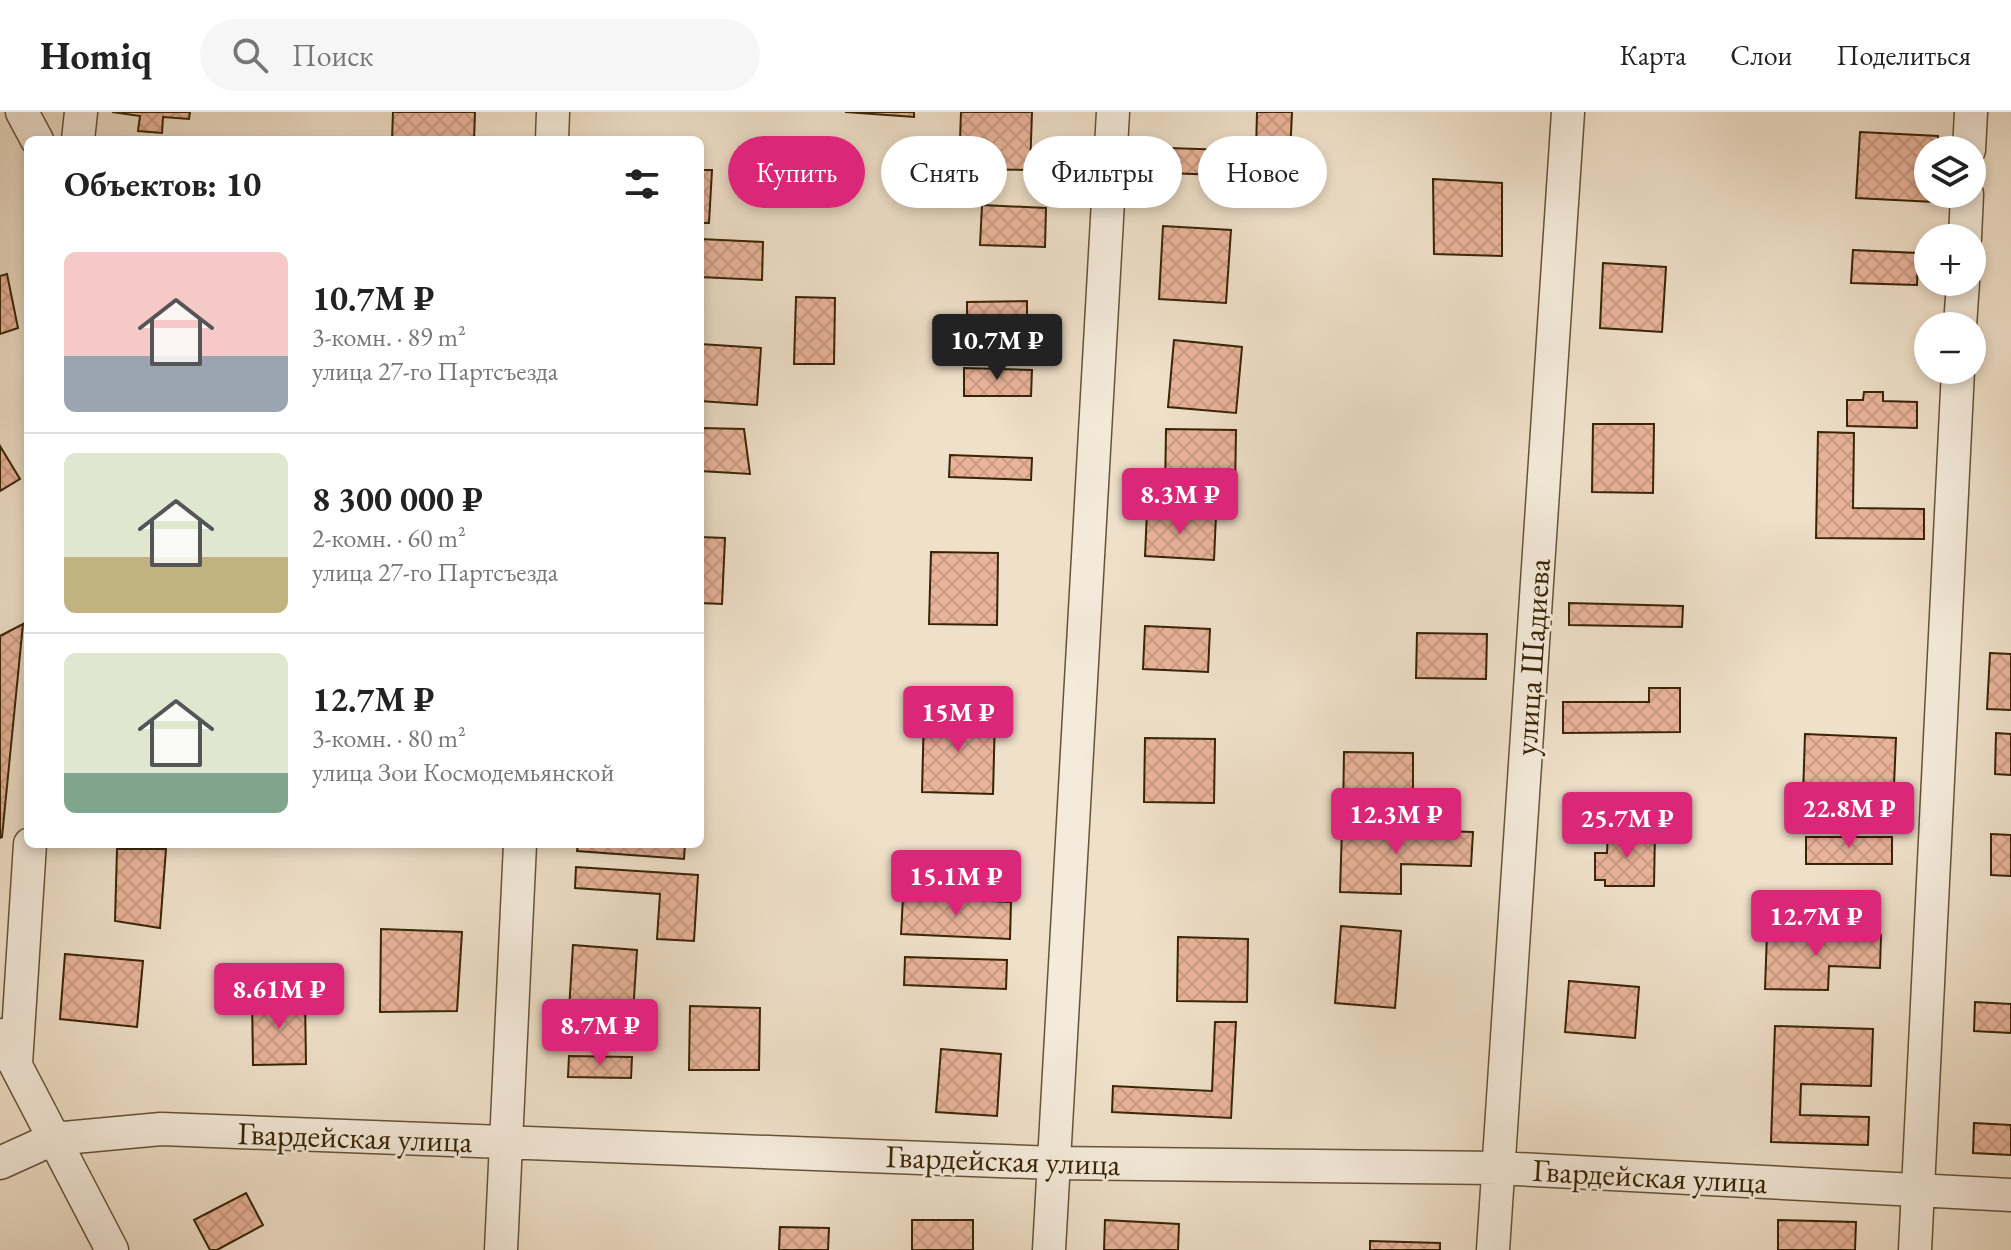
<!DOCTYPE html>
<html lang="ru">
<head>
<meta charset="utf-8">
<style>
  :root { --surface:#fff; --page:#f6f6f6; --text:#222; --muted:#767676; --line:#e0e0e0; --accent:#db2777 }
  body { margin:0; font-family:"EB Garamond",serif; background:var(--page); color:var(--text); height:100vh; display:flex; flex-direction:column; font-size:30px; white-space:nowrap }
  * { box-sizing:border-box; margin:0 }
  p { font-size:26px; color:var(--muted) }
  .icon { flex:none; width:44px; height:44px; fill:none; stroke:currentColor; stroke-width:2; stroke-linecap:round; stroke-linejoin:round }
  .map { position:relative; flex:1; overflow:hidden }
  .details { position:absolute; left:24px; top:24px; width:680px; height:712px; display:flex; flex-direction:column; background:var(--surface); border-radius:12px; box-shadow:0 4px 12px #0003 }
  .details>* { flex:none }
  .top-card { position:absolute; left:728px; top:24px; width:760px; height:72px; display:flex; gap:16px }
  .controls { position:absolute; left:1914px; top:24px; display:grid; gap:16px }
  .controls a { display:grid; place-items:center; width:72px; height:72px; border-radius:50%; background:var(--surface); box-shadow:0 4px 12px #0003; font-size:40px }
  .price { position:absolute; translate:-50% -68px; padding:0 18px; border-radius:8px; background:var(--accent); color:#fff; font-size:26px; line-height:52px; filter:drop-shadow(0 2px 4px #0008) }
  .price::after { content:''; position:absolute; left:50%; top:48px; width:24px; height:18px; margin-left:-12px; background:inherit; clip-path:polygon(0 0,100% 0,50% 100%) }
  .price.selected { background:#222; color:#fff }
  ul { padding:0; list-style:none }
  li { display:flex; align-items:center; gap:24px; height:200px; padding:0 40px }
  li+li { border-top:2px solid var(--line) }
  li span { display:grid; place-items:center; flex:none; width:224px; height:160px; border-radius:12px; color:#555 }
  li>.icon { margin-inline-start:auto }
  span .icon { width:96px; height:96px; fill:#fffc; stroke-width:1 }
  li b { font-size:34px }
  h2 { display:flex; justify-content:space-between; align-items:center; height:96px; padding:0 40px; font-size:34px }
  .pill { padding:0 28px; border-radius:36px; background:var(--surface); box-shadow:0 4px 12px #0003; font-size:28px; line-height:72px }
  .pill.selected { background:var(--accent); color:#fff }
  header { display:flex; align-items:center; gap:48px; box-sizing:border-box; height:112px; padding:0 40px; background:var(--surface); border-bottom:2px solid var(--line) }
  header strong { font-size:38px }
  nav { display:flex; gap:44px; margin-inline-start:auto; font-size:28px }
  .search { width:560px; height:72px; background:var(--page); display:flex; align-items:center; gap:20px; box-sizing:border-box; padding:0 28px; border-radius:44px; color:var(--muted); font-size:30px }
  .map>svg:first-child { display:block }
</style>
</head>
<body>
<header>
<strong>Homiq</strong>
<div class="search"><svg class="icon" aria-label="search" viewBox="0 0 24 24"><circle cx="10" cy="10" r="6"/><path d="M15 15l6 6"/></svg>Поиск</div>
<nav><a>Карта</a><a>Слои</a><a>Поделиться</a></nav>
</header>
<div class="map">
<svg width="2011" height="1138" viewBox="0 0 2011 1138">
  <defs>
    <pattern id="building-cross-hatch" width="8" height="8" patternUnits="userSpaceOnUse" patternTransform="scale(2)"><rect width="8" height="8" fill="#eab49b"/><path d="M0 0l8 8M0 8l8-8" fill="none" stroke="#c99b84"/></pattern>
  </defs>
  <rect width="100%" height="100%" fill="#efe0c9"/>
  <filter id="stains"><feTurbulence type="fractalNoise" baseFrequency=".0025" numOctaves="4"/><feColorMatrix values="0 0 0 0 .2 0 0 0 0 .09 0 0 0 0 .02 0 0 0 .5 -.17"/></filter>
  <radialGradient id="worn" r=".72"><stop offset=".6" stop-color="#630" stop-opacity="0"/><stop offset="1" stop-color="#630" stop-opacity=".3"/></radialGradient>
  <path fill="url(#building-cross-hatch)" stroke="#382405" stroke-width="2" d="M 112,0 L 190,0 L 189,7 L 163,5 L 162,21 L 138,19 L 140,4 Z
    M 393,0 L 475,0 L 474,28 L 392,28 Z
    M 845,0 L 914,0 L 914,5 Z
    M 961,0 L 1032,0 L 1030,58 L 959,57 Z
    M 1257,0 L 1292,0 L 1289,66 L 1169,61 L 1170,36 L 1256,39 Z
    M 1860,20 L 1938,24 L 1937,38 L 1928,38 L 1928,82 L 1935,82 L 1934,90 L 1856,86 Z
    M 700,58 L 712,58 L 709,111 L 700,111 Z
    M 1433,67 L 1502,71 L 1502,144 L 1434,142 Z
    M 982,93 L 1046,96 L 1045,135 L 980,133 Z
    M 1163,114 L 1231,118 L 1226,191 L 1159,187 Z
    M 700,127 L 763,130 L 762,168 L 700,165 Z
    M 1853,138 L 1918,141 L 1917,173 L 1851,171 Z
    M 1603,151 L 1666,155 L 1662,220 L 1600,216 Z
    M 7,162 L 18,216 L 0,222 L 0,164 Z
    M 796,185 L 835,186 L 834,252 L 794,252 Z
    M 1027,189 L 1027,220 L 967,220 L 967,190 Z
    M 1174,228 L 1242,235 L 1236,301 L 1168,295 Z
    M 700,232 L 761,236 L 757,293 L 700,289 Z
    M 964,256 L 1032,258 L 1031,284 L 964,284 Z
    M 1864,280 L 1883,280 L 1883,289 L 1917,290 L 1917,316 L 1847,314 L 1847,288 L 1863,288 Z
    M 1593,312 L 1654,312 L 1653,381 L 1592,380 Z
    M 700,316 L 744,317 L 750,362 L 700,359 Z
    M 1166,317 L 1236,318 L 1235,381 L 1165,380 Z
    M 1818,320 L 1854,321 L 1853,396 L 1924,397 L 1924,427 L 1816,426 Z
    M 0,334 L 20,367 L 0,379 Z
    M 950,343 L 1032,346 L 1031,368 L 949,365 Z
    M 1147,399 L 1216,403 L 1214,448 L 1145,444 Z
    M 700,425 L 725,426 L 722,492 L 700,491 Z
    M 931,440 L 998,441 L 997,513 L 929,512 Z
    M 1569,491 L 1683,494 L 1682,515 L 1569,513 Z
    M 23,512 L 2,725 L 0,726 L 0,524 Z
    M 1145,514 L 1210,517 L 1208,560 L 1143,557 Z
    M 1417,521 L 1487,522 L 1486,567 L 1416,566 Z
    M 1990,541 L 2011,542 L 2011,598 L 1987,597 Z
    M 1649,576 L 1680,576 L 1680,620 L 1563,621 L 1563,590 L 1649,590 Z
    M 924,601 L 995,603 L 993,682 L 922,680 Z
    M 1996,621 L 2011,622 L 2011,663 L 1995,662 Z
    M 1805,622 L 1896,626 L 1894,673 L 1828,671 L 1828,688 L 1892,690 L 1891,717 L 1802,714 Z
    M 1145,626 L 1215,627 L 1214,691 L 1144,690 Z
    M 1344,640 L 1413,641 L 1413,704 L 1343,703 Z
    M 1342,716 L 1473,720 L 1471,754 L 1401,752 L 1401,782 L 1340,780 Z
    M 1608,720 L 1655,720 L 1654,774 L 1605,774 L 1605,768 L 1595,768 L 1595,741 L 1607,741 Z
    M 1991,722 L 2011,723 L 2011,764 L 1991,763 Z
    M 1806,725 L 1892,725 L 1892,752 L 1806,752 Z
    M 578,732 L 685,732 L 684,747 L 577,739 Z
    M 117,737 L 166,737 L 160,816 L 115,809 Z
    M 922,753 L 1015,755 L 1015,781 L 921,779 Z
    M 576,755 L 698,763 L 694,829 L 657,827 L 660,782 L 575,776 Z
    M 903,785 L 1011,790 L 1010,827 L 901,822 Z
    M 1341,814 L 1401,819 L 1395,896 L 1335,891 Z
    M 381,817 L 462,820 L 457,899 L 380,900 Z
    M 1767,821 L 1881,823 L 1880,856 L 1829,854 L 1828,878 L 1765,877 Z
    M 1178,825 L 1248,827 L 1247,890 L 1177,889 Z
    M 573,833 L 637,838 L 633,902 L 569,898 Z
    M 65,842 L 143,849 L 137,915 L 60,907 Z
    M 905,845 L 1007,848 L 1006,877 L 904,873 Z
    M 1569,869 L 1639,875 L 1635,926 L 1565,920 Z
    M 252,885 L 305,885 L 306,952 L 253,953 Z
    M 1975,890 L 2011,892 L 2011,921 L 1974,919 Z
    M 690,894 L 760,896 L 759,958 L 689,958 Z
    M 1215,910 L 1236,910 L 1231,1006 L 1112,1000 L 1113,974 L 1212,979 Z
    M 1775,914 L 1873,917 L 1871,974 L 1801,972 L 1800,1003 L 1869,1005 L 1868,1033 L 1771,1030 Z
    M 941,937 L 1001,942 L 997,1004 L 936,1000 Z
    M 569,944 L 632,945 L 631,966 L 568,965 Z
    M 1974,1011 L 2011,1013 L 2011,1043 L 1973,1041 Z
    M 246,1081 L 263,1113 L 217,1138 L 210,1138 L 194,1108 Z
    M 912,1108 L 973,1108 L 973,1138 L 912,1138 Z
    M 1105,1108 L 1179,1112 L 1178,1138 L 1104,1138 Z
    M 1778,1108 L 1856,1110 L 1855,1138 L 1778,1138 Z
    M 780,1115 L 829,1116 L 828,1138 L 779,1138 Z
    M 1370,1129 L 1440,1131 L 1440,1138 L 1370,1138 Z"/>
  <g fill="none" stroke-linecap="round" stroke-linejoin="round">
    <g stroke="#665336" stroke-width="35">
      <path id="street" d="M 22,0 L 37,28
        M 78,28 L 81,0
        M 552,28 L 553,0
        M 1969,38 L 1971,0
        M 1965,126 L 1967,82
        M 1960,214 L 1963,170
        M 0,923 L 112,1138
        M 16,952 L 30,732
        M 0,1051 L 53,1027 L 161,1017 L 1054,1051 L 1498,1056 L 2011,1083
        M 501,1138 L 520,732
        M 1049,1138 L 1113,0
        M 1493,1138 L 1568,0
        M 1915,1138 L 1958,258"/>
    </g>
    <use href="#street" stroke="#f5ebdc" stroke-width="32"/>
  </g>
  <g text-anchor="middle" dominant-baseline="central" stroke-width="6" stroke-linejoin="round" paint-order="stroke">
    <g font-size="32" fill="#382405" stroke="#f5ebdc">
      <text transform="translate(1532 545) rotate(-86)">улица Шадиева</text>
      <text transform="translate(355 1025) rotate(2)">Гвардейская улица</text>
      <text transform="translate(1003 1048) rotate(2)">Гвардейская улица</text>
      <text transform="translate(1650 1064) rotate(3)">Гвардейская улица</text>
    </g>
  </g>
  <rect width="100%" height="100%" filter="url(#stains)"/>
  <rect width="100%" height="100%" fill="url(#worn)"/>
</svg>
<div class="controls">
<a><svg class="icon" aria-label="layers" viewBox="0 0 24 24"><path d="M12 4l9 5-9 5-9-5zM3 14l9 5 9-5"/></svg></a>
<a>+</a>
<a>−</a>
</div>
<b class="price selected" style="left:997px;top:270px">10.7M ₽</b>
<b class="price" style="left:1180px;top:424px">8.3M ₽</b>
<b class="price" style="left:958px;top:642px">15M ₽</b>
<b class="price" style="left:1849px;top:738px">22.8M ₽</b>
<b class="price" style="left:1396px;top:744px">12.3M ₽</b>
<b class="price" style="left:1627px;top:748px">25.7M ₽</b>
<b class="price" style="left:956px;top:806px">15.1M ₽</b>
<b class="price" style="left:1816px;top:846px">12.7M ₽</b>
<b class="price" style="left:279px;top:919px">8.61M ₽</b>
<b class="price" style="left:600px;top:955px">8.7M ₽</b>
<div class="top-card">
<a class="pill selected">Купить</a>
<a class="pill">Снять</a>
<a class="pill">Фильтры</a>
<a class="pill">Новое</a>
</div>
<section class="details">
<h2>Объектов: 10<svg class="icon" aria-label="filters" viewBox="0 0 24 24"><path d="M4 7h16M4 17h16"/><circle cx="9" cy="7" r="2"/><circle cx="15" cy="17" r="2"/></svg></h2>
<ul>
<li><span style="background:linear-gradient(#f6c9c9 65%,#9aa5b1 0)"><svg class="icon" aria-label="home" viewBox="0 0 24 24"><path d="M3 11l9-7 9 7M6 9v11h12V9"/></svg></span><div><b>10.7M ₽</b><p>3-комн. · 89 m²</p><p>улица 27-го Партсъезда</p></div></li>
<li><span style="background:linear-gradient(#dfe7d0 65%,#c2b280 0)"><svg class="icon" aria-label="home" viewBox="0 0 24 24"><path d="M3 11l9-7 9 7M6 9v11h12V9"/></svg></span><div><b>8 300 000 ₽</b><p>2-комн. · 60 m²</p><p>улица 27-го Партсъезда</p></div></li>
<li><span style="background:linear-gradient(#dfe7d0 75%,#7fa58c 0)"><svg class="icon" aria-label="home" viewBox="0 0 24 24"><path d="M3 11l9-7 9 7M6 9v11h12V9"/></svg></span><div><b>12.7M ₽</b><p>3-комн. · 80 m²</p><p>улица Зои Космодемьянской</p></div></li>
</ul>
</section>
</div>
</body>
</html>
